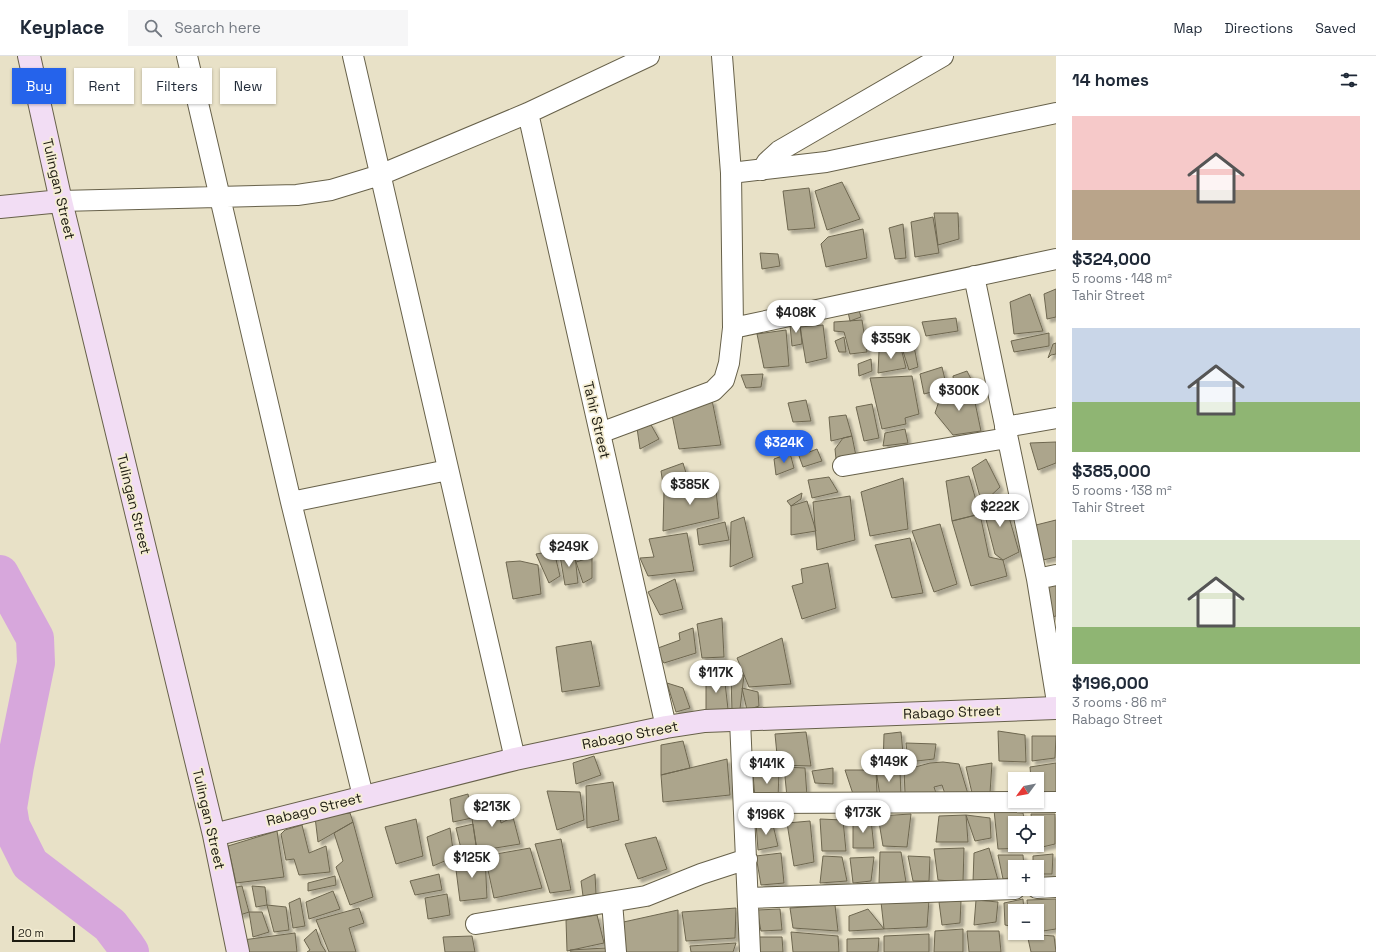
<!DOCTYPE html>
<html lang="en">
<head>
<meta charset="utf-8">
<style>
  :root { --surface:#fff; --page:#f6f6f7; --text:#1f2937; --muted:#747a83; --line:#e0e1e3; --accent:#2563eb }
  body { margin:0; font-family:"Space Grotesk",sans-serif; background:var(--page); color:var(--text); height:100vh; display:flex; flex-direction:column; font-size:15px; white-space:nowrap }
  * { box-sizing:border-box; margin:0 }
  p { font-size:13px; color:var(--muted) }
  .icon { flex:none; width:22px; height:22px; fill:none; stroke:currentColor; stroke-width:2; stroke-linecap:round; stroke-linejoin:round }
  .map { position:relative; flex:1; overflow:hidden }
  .details { display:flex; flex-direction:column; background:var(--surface); width:320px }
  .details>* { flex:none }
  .top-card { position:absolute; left:12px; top:12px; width:380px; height:36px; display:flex; gap:8px }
  .needle { width:26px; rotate:238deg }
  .controls { position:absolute; left:1008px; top:716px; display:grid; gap:8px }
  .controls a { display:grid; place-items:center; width:36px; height:36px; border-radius:0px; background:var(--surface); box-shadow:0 1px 3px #0004; font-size:20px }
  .scale { position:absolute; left:12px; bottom:10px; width:63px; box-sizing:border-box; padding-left:4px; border:2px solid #1e1c12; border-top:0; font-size:11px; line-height:14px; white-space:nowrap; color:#1e1c12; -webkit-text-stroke:3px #f5eed4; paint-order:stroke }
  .price { position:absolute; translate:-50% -34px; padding:0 9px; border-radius:14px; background:#fff; color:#222; font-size:13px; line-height:26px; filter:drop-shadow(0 1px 2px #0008) }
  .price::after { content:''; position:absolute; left:50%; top:24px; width:12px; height:9px; margin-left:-6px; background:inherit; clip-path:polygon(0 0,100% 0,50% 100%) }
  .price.current { background:var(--accent); color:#fff }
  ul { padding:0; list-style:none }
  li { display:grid; align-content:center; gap:8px; height:212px; padding:0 16px }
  li span { display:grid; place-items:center; height:124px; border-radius:0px; color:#555 }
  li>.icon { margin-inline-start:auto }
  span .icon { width:72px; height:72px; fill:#fffc; stroke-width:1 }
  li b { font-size:17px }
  h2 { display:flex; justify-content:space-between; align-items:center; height:48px; padding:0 16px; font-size:17px }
  .tag { padding:0 14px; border-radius:0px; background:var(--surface); box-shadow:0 1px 3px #0004; font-size:14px; line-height:36px }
  .tag.current { background:var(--accent); color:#fff }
  header { display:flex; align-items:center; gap:24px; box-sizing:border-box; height:56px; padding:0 20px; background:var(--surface); border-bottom:1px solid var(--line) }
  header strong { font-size:19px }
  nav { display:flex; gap:22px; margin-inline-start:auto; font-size:14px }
  .search { width:280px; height:36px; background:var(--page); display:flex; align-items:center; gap:10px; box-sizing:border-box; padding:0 14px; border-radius:0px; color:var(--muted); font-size:15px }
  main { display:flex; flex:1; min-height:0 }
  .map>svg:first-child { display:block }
</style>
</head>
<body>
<header>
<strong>Keyplace</strong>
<div class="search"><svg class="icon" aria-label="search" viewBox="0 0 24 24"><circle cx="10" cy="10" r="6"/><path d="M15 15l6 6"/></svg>Search here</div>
<nav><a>Map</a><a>Directions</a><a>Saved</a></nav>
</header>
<main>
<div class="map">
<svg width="1056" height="896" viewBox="0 0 1056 896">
  <defs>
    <filter id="shadow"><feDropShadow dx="3.5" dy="3.5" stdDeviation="1" flood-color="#0004"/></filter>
  </defs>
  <rect width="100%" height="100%" fill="#e8e1c7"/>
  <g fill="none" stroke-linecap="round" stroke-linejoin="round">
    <path stroke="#d7a7dc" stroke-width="38" d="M 0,518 L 35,582 L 36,607 L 15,710 L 8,752 L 11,770 L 30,808 L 110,869 L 126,890 L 130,896"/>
  </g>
  <path fill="#aca58c" stroke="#6e6750" filter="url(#shadow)" d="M 842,126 L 860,163 L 827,174 L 815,135 Z
    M 809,132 L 815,172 L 788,174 L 783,135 Z
    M 934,157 L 958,157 L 959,183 L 938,189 Z
    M 933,161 L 939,197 L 915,201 L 911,166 Z
    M 903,168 L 906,202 L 895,203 L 889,172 Z
    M 863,173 L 867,202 L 826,211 L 821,188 L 828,181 Z
    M 760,197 L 778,198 L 780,210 L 762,213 Z
    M 1056,233 L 1056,261 L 1047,263 L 1044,238 Z
    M 1030,238 L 1043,275 L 1014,278 L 1010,246 Z
    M 859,254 L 861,261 L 850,265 L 848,256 Z
    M 956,262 L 958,275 L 926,280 L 922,266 Z
    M 862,264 L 867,296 L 850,298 L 844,276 L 834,275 L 834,266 Z
    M 800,267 L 802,288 L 792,290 L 790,269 Z
    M 823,269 L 827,302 L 806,307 L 800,271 Z
    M 786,274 L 789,310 L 764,312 L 757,278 Z
    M 1049,277 L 1049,290 L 1014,296 L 1011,285 Z
    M 844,281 L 846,296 L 839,296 L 835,285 Z
    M 913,285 L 918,311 L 909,314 L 900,286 Z
    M 1056,287 L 1056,298 L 1051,299 L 1048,302 L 1053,288 Z
    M 901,292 L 906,312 L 878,317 L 879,295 Z
    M 871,303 L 872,315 L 859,320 L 858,308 Z
    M 942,311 L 947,332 L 924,338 L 920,318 Z
    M 967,315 L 973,327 L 954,331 L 953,320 Z
    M 763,318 L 761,331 L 746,332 L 741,319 Z
    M 912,320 L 919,358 L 905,362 L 906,368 L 882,373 L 870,322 Z
    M 972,332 L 981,375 L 953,379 L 935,357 L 941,339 Z
    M 712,344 L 721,389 L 679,393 L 672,359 Z
    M 806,344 L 811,365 L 793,366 L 788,347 Z
    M 872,348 L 879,382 L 864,385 L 856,351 Z
    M 846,359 L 852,380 L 831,385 L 829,361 Z
    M 650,367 L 659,383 L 640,393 L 637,372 Z
    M 905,373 L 908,387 L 883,390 L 885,377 Z
    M 852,380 L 856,400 L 836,403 L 835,393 L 843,382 Z
    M 1056,386 L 1056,407 L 1038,414 L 1030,387 Z
    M 817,393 L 822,405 L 803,411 L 799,400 Z
    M 790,397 L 794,412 L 776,419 L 774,403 Z
    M 986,403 L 1000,431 L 982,448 L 972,412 Z
    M 683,407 L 690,430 L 664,435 L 661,415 Z
    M 969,420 L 980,458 L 952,465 L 946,425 Z
    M 829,421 L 838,436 L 812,442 L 808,424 Z
    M 903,422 L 908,473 L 870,480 L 861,436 Z
    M 715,425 L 719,462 L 663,475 L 664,435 Z
    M 802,437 L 801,443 L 791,450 L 787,445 Z
    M 850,440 L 855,484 L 817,494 L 813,446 Z
    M 1003,440 L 1019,496 L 1003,504 L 995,498 L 982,448 Z
    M 807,445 L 816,475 L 791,479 L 791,450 Z
    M 980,458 L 989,501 L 1003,504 L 1007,520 L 971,530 L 952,465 Z
    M 744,461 L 753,501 L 730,511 L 731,466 Z
    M 1056,464 L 1056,501 L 1043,504 L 1036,469 Z
    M 725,466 L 729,484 L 699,489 L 697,473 Z
    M 940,468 L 957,528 L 934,536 L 912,475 Z
    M 687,477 L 694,515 L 648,520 L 640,502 L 654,501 L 649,483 Z
    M 910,482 L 923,537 L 892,542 L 875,489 Z
    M 559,494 L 575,500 L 578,527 L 565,529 Z
    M 554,495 L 560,520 L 549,527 L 536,498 Z
    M 592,501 L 592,522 L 583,527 L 576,506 Z
    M 520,505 L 538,509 L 541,538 L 513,543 L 506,506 Z
    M 828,507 L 836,552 L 802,563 L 792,530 L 803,527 L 801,513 Z
    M 675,523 L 683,553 L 660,559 L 648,536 Z
    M 1056,526 L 1056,560 L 1052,561 L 1043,528 Z
    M 722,562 L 724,601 L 702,602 L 697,568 Z
    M 693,572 L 696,597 L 664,607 L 661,603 L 658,592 L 680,584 L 679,577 Z
    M 782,582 L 791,628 L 749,631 L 737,602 Z
    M 591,585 L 600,630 L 562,636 L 556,591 Z
    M 724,618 L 728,653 L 706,658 L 706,622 Z
    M 731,619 L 744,619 L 740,653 L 732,656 Z
    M 667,627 L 683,632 L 690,652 L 676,656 Z
    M 742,632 L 758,636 L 759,650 L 747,654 Z
    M 998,675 L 1025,679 L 1026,706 L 999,705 Z
    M 806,676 L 811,710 L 778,709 L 775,678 Z
    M 901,676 L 904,708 L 883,710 L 884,678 Z
    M 1032,680 L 1056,680 L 1055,702 L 1032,705 Z
    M 683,685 L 690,712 L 661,719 L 661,689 Z
    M 906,687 L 936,688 L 934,703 L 908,706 Z
    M 594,700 L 601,719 L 576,728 L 573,707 Z
    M 727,703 L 730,739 L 663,746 L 661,719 Z
    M 943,706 L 959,708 L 968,738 L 946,741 L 942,729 L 934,731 L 938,743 L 905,737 L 904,714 L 930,707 Z
    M 992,707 L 990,737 L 972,737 L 966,711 Z
    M 1056,707 L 1056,736 L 1037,736 L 1037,723 L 1031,723 L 1030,711 Z
    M 784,711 L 805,712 L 807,740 L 787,741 Z
    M 833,712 L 833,728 L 815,727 L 812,715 Z
    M 845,714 L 876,714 L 877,737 L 854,741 Z
    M 876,714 L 900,715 L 901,739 L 880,740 Z
    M 779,715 L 778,743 L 755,741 L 753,719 Z
    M 613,726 L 619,764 L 587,772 L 586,730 Z
    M 547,735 L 580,736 L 584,764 L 557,774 Z
    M 468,738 L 472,762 L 453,766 L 450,743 Z
    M 496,744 L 501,767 L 513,761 L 520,788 L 477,795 L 470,750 Z
    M 994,754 L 1023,757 L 1025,767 L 1015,767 L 1015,789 L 1029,789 L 1029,792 L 998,793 Z
    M 350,757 L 353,766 L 318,786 L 315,761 Z
    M 911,758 L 907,791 L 883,790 L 878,760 Z
    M 1031,758 L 1055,758 L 1055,788 L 1034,793 L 1033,789 L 1037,789 L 1037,767 L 1032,767 Z
    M 966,759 L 968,786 L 936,786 L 939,760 Z
    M 966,759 L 990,762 L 991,782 L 975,785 Z
    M 416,763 L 423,800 L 396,808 L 385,771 Z
    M 820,763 L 843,764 L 846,795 L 822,795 Z
    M 871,763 L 874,792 L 853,792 L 853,765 Z
    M 810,765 L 814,806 L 794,810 L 787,767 Z
    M 353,766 L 373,841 L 350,849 L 336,811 L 343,805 L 334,777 Z
    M 756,767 L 773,769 L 778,790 L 758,794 Z
    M 473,768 L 477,795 L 462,797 L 456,772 Z
    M 302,769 L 309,797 L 326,790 L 330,816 L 299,819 L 294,803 L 286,804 L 281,778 L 285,774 Z
    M 450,772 L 454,801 L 433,810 L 427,781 Z
    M 277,775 L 284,821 L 236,827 L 228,790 Z
    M 656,781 L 667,813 L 638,823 L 625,788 Z
    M 561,783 L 571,834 L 550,837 L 535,788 Z
    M 530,792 L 542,832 L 494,842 L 485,800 Z
    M 964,792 L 963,826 L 938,824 L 934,793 Z
    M 989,792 L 998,824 L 973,826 L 974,797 Z
    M 880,796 L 901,796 L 906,826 L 879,827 Z
    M 781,797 L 784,827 L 761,829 L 756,800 Z
    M 1053,798 L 1052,818 L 1037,818 L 1037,811 L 1033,811 L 1033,800 Z
    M 998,799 L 1023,799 L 1024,811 L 1015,811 L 1015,821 L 1003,823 Z
    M 485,800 L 487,842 L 460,845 L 455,806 Z
    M 823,800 L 842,801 L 847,825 L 820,827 Z
    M 908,800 L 930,801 L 929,825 L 913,825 Z
    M 874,801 L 871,825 L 853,827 L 850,802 Z
    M 439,818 L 442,834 L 415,839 L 410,825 Z
    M 595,818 L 596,838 L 583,840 L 581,825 Z
    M 335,820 L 336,829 L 308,835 L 308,827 Z
    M 242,830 L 249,856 L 240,859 L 231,832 Z
    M 252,830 L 265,831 L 267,849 L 256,851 Z
    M 333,835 L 340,853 L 309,863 L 306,846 Z
    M 447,838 L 450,859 L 428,863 L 425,842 Z
    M 300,842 L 305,870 L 293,872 L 289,847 Z
    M 1023,843 L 1024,855 L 1015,855 L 1015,871 L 1005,869 L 1004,847 Z
    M 1056,843 L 1056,873 L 1043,875 L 1037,871 L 1037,855 L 1028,855 L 1027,844 Z
    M 929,844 L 927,871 L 884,873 L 881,846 Z
    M 976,844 L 998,846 L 996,866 L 974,869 Z
    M 961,845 L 960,867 L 942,869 L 939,846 Z
    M 267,849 L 286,851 L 289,874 L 274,876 Z
    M 835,849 L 838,875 L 793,872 L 790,852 Z
    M 359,852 L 364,867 L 349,872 L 356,896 L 329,896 L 316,864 Z
    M 736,852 L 735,882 L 686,885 L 682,856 Z
    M 780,853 L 782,874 L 761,875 L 757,854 Z
    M 868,853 L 884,873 L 849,875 L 849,860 Z
    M 678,854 L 678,896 L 623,896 L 619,867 Z
    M 249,856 L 262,856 L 269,876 L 253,881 Z
    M 597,859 L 604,887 L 567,895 L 566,864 Z
    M 316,873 L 321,888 L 326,896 L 307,896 L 310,894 L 304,884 Z
    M 963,873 L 963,896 L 934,896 L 935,875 Z
    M 967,875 L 999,875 L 1001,896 L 969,896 Z
    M 791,876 L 838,880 L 839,896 L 793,896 Z
    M 295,877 L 297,896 L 247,896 L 243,884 Z
    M 929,878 L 929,896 L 884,896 L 884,880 Z
    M 1027,878 L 1054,880 L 1056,896 L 1031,896 Z
    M 472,880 L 475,896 L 445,896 L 443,881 Z
    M 756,881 L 782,881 L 783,896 L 757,896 Z
    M 879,882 L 878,896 L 847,896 L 847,883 Z
    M 736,887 L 733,896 L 691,896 L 690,890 Z
    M 606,892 L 607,896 L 571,896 L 570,894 Z"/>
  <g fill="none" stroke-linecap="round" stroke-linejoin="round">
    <g stroke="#67614a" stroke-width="22">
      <path id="street" d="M 187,0 L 291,446 L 363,740
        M 353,0 L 515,703
        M 528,57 L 666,671
        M 762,114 L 767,106 L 779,95 L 943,0
        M 731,117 L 826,106 L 1056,57
        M 61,145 L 297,139 L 331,134 L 380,119 L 528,57 L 649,0
        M 974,220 L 1037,523 L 1056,640
        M 733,272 L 1056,203
        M 1005,371 L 1056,362
        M 600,377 L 713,335 L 724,324 L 729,307 L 733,272 L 731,117 L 722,0
        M 843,410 L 1007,382
        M 291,446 L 448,414
        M 1037,523 L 1056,519
        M 740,664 L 750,896
        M 744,747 L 1056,746
        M 1037,832 L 1056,831
        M 748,842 L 1015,833
        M 612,846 L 616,896
        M 476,868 L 646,840 L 701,818 L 747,803"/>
    </g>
    <g stroke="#67614a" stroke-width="24">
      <path id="secondary" d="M 29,0 L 61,145 L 214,779 L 238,896
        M 0,151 L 61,145
        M 214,779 L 515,703 L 666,671 L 705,665 L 1056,652"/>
    </g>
    <use href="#street" stroke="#fff" stroke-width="20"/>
    <use href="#secondary" stroke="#f2ddf4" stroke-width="22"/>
  </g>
  <g text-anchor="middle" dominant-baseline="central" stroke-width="3.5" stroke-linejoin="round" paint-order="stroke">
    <g font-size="14" fill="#1e1c12" stroke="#f5eed4">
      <text transform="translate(59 133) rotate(77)">Tulingan Street</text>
      <text transform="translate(597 364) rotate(77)">Tahir Street</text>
      <text transform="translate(134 448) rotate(76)">Tulingan Street</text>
      <text transform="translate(952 656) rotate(-2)">Rabago Street</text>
      <text transform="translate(630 679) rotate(-11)">Rabago Street</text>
      <text transform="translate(314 753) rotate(-14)">Rabago Street</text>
      <text transform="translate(209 763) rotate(77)">Tulingan Street</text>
    </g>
  </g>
</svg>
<div class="controls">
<a><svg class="needle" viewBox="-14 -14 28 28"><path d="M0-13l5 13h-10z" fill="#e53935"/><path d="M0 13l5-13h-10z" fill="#747a83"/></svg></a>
<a><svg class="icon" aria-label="locate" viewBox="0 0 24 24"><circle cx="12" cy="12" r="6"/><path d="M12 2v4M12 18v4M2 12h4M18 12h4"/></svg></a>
<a>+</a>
<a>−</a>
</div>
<div class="scale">20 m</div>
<b class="price" style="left:796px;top:278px">$408K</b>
<b class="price" style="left:891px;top:304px">$359K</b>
<b class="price" style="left:959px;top:356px">$300K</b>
<b class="price current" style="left:784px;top:408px">$324K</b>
<b class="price" style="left:690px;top:450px">$385K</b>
<b class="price" style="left:1000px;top:472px">$222K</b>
<b class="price" style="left:569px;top:512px">$249K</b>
<b class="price" style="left:716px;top:638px">$117K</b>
<b class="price" style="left:889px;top:727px">$149K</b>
<b class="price" style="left:767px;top:729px">$141K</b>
<b class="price" style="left:492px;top:772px">$213K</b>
<b class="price" style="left:863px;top:778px">$173K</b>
<b class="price" style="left:766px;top:780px">$196K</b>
<b class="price" style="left:472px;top:823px">$125K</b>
<div class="top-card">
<a class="tag current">Buy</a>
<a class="tag">Rent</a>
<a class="tag">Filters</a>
<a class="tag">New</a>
</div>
</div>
<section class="details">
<h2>14 homes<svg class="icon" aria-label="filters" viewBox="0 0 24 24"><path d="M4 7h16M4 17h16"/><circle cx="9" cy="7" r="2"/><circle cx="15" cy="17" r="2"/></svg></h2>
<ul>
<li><span style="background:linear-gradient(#f6c9c9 60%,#b9a48a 0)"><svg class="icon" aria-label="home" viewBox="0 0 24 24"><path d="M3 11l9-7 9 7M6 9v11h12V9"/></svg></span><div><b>$324,000</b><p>5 rooms · 148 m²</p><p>Tahir Street</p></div></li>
<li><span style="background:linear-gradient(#c9d6e8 60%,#8fb573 0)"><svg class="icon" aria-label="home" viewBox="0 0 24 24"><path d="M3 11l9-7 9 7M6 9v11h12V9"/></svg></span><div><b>$385,000</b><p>5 rooms · 138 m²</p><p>Tahir Street</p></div></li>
<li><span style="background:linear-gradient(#dfe7d0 70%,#8fb573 0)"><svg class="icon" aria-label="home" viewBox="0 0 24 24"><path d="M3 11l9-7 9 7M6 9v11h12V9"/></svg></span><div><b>$196,000</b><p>3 rooms · 86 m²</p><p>Rabago Street</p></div></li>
</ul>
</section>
</main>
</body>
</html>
